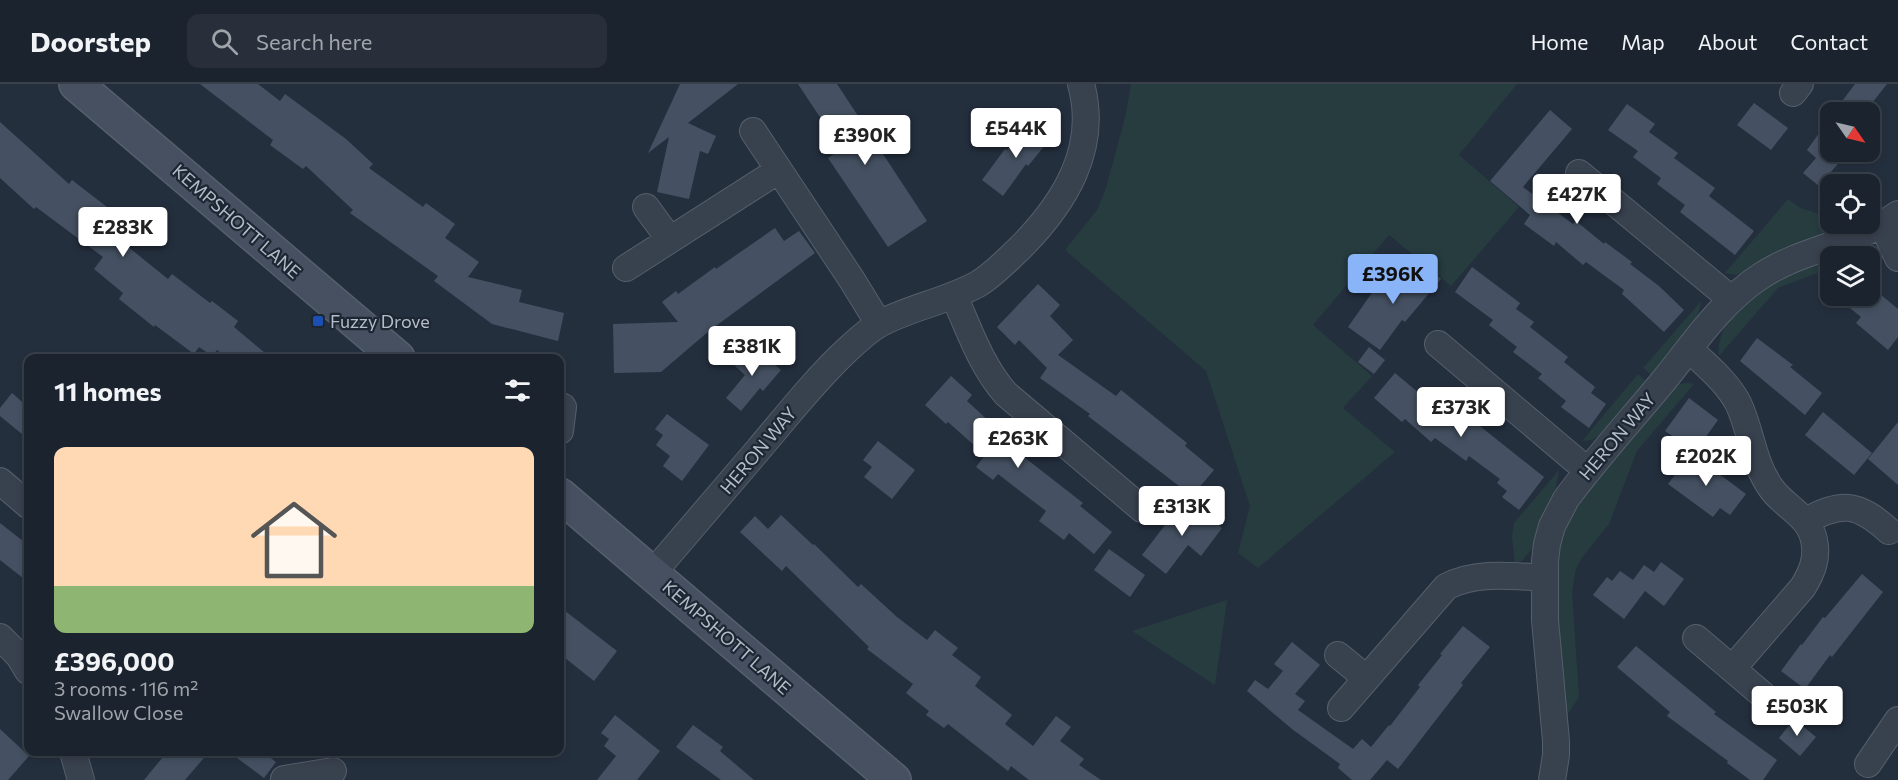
<!DOCTYPE html>
<html lang="en">
<head>
<meta charset="utf-8">
<style>
  :root { --surface:#1b232e; --page:#282f3a; --text:#f1f3f6; --muted:#a0a4aa; --line:#39404a; --accent:#8ab4f8 }
  body { margin:0; font-family:Commissioner,sans-serif; background:var(--page); color:var(--text); height:100vh; display:flex; flex-direction:column; font-size:22px; white-space:nowrap }
  * { box-sizing:border-box; margin:0 }
  p { font-size:20px; color:var(--muted) }
  .icon { flex:none; width:33px; height:33px; fill:none; stroke:currentColor; stroke-width:2; stroke-linecap:round; stroke-linejoin:round }
  .map { position:relative; flex:1; overflow:hidden }
  .drawer { position:absolute; left:24px; top:270px; width:540px; height:402px; display:flex; flex-direction:column; background:var(--surface); border-radius:12px; box-shadow:0 3px 9px #0003,0 0 0 2px var(--line) }
  .drawer>* { flex:none }
  .needle { width:39px; rotate:124deg }
  .fabs { position:absolute; left:1820px; top:18px; display:grid; gap:12px }
  .fabs a { display:grid; place-items:center; width:60px; height:60px; border-radius:12px; background:var(--surface); box-shadow:0 3px 9px #0003,0 0 0 2px var(--line); font-size:30px }
  .price { position:absolute; translate:-50% -51px; padding:0 14px; border-radius:6px; background:#fff; color:#222; font-size:20px; line-height:39px; filter:drop-shadow(0 2px 3px #0008) }
  .price::after { content:''; position:absolute; left:50%; top:36px; width:18px; height:14px; margin-left:-9px; background:inherit; clip-path:polygon(0 0,100% 0,50% 100%) }
  .price.active { background:var(--accent); color:#111 }
  ul { padding:0; list-style:none }
  li { display:grid; align-content:center; gap:12px; height:318px; padding:0 30px }
  li span { display:grid; place-items:center; height:186px; border-radius:12px; color:#555 }
  li>.icon { margin-inline-start:auto }
  span .icon { width:108px; height:108px; fill:#fffc; stroke-width:1 }
  li b { font-size:26px }
  h2 { display:flex; justify-content:space-between; align-items:center; height:72px; padding:0 30px; font-size:26px }
  header { display:flex; align-items:center; gap:36px; box-sizing:border-box; height:84px; padding:0 30px; background:var(--surface); border-bottom:2px solid var(--line) }
  header strong { font-size:28px }
  nav { display:flex; gap:33px; margin-inline-start:auto; font-size:21px }
  .search { width:420px; height:54px; background:var(--page); display:flex; align-items:center; gap:15px; box-sizing:border-box; padding:0 21px; border-radius:12px; color:var(--muted); font-size:22px }
  .map>svg:first-child { display:block }
</style>
</head>
<body>
<header>
<strong>Doorstep</strong>
<div class="search"><svg class="icon" aria-label="search" viewBox="0 0 24 24"><circle cx="10" cy="10" r="6"/><path d="M15 15l6 6"/></svg>Search here</div>
<nav><a>Home</a><a>Map</a><a>About</a><a>Contact</a></nav>
</header>
<div class="map">
<svg width="1898" height="696" viewBox="0 0 1898 696">
  <rect width="100%" height="100%" fill="#242f3e"/>
  <path fill="#263c3f" d="M 1131,0 L 1517,0 L 1459,71 L 1519,123 L 1451,202 L 1389,151 L 1313,241 L 1372,292 L 1343,324 L 1395,368 L 1258,484 L 1238,469 L 1250,422 L 1206,287 L 1065,166 L 1097,126 L 1105,107 L 1126,30 Z
    M 1788,115 L 1800,124 L 1830,133 L 1830,140 L 1851,141 L 1779,167 L 1746,188 L 1736,191 L 1725,189 Z
    M 1854,164 L 1863,164 L 1873,168 L 1860,172 L 1830,172 L 1830,184 L 1778,204 L 1719,272 C 1717,254 1725,240 1737,227 C 1768,190 1809,179 1854,164 Z
    M 1702,216 L 1697,235 L 1652,292 L 1643,284 Z
    M 1638,290 L 1647,298 C 1633,315 1606,359 1582,357 Z
    M 1687,299 L 1694,300 L 1637,367 L 1609,440 L 1581,475 L 1576,485 L 1572,508 L 1579,613 L 1565,634 L 1556,499 L 1557,468 L 1563,449 L 1571,426 L 1672,305 L 1680,300 Z
    M 1559,386 L 1555,409 L 1546,425 L 1532,465 L 1522,477 L 1515,479 L 1512,453 L 1514,439 Z
    M 1227,516 L 1215,601 L 1132,547 Z"/>
  <path fill="#455162" d="M 200,0 L 258,0 L 280,17 L 285,10 L 346,55 L 373,80 L 369,84 L 423,123 L 426,119 L 455,140 L 445,154 L 479,178 L 468,193 L 522,206 L 519,218 L 564,229 L 558,257 L 492,240 L 434,197 L 438,192 L 350,129 L 353,126 L 306,82 L 303,85 L 270,61 L 273,56 Z
    M 680,0 L 738,0 L 688,39 L 716,52 L 708,70 L 700,67 L 689,115 L 657,108 L 669,53 L 648,69 Z
    M 798,0 L 837,0 L 927,137 L 888,163 L 828,74 L 841,65 Z
    M 1855,0 L 1887,0 L 1865,28 L 1834,28 Z
    M 1754,19 L 1788,44 L 1771,66 L 1737,41 Z
    M 1627,20 L 1655,40 L 1649,48 L 1678,69 L 1674,74 L 1715,104 L 1709,112 L 1754,147 L 1735,171 L 1680,128 L 1685,121 L 1657,100 L 1661,94 L 1633,73 L 1638,67 L 1608,46 Z
    M 1550,26 L 1572,45 L 1523,103 L 1573,140 L 1576,137 L 1604,160 L 1605,158 L 1632,178 L 1630,180 L 1659,202 L 1684,226 L 1664,248 L 1622,210 L 1624,206 L 1586,178 L 1583,181 L 1556,158 L 1554,162 L 1524,140 L 1530,131 L 1490,97 Z
    M 1830,34 L 1830,68 L 1848,68 L 1819,102 L 1803,89 L 1816,74 L 1807,66 Z
    M 0,38 L 69,100 L 72,96 L 107,123 L 96,137 L 168,195 L 172,190 L 210,219 L 212,217 L 238,237 L 234,243 L 271,274 L 227,274 L 217,266 L 212,272 L 199,263 L 194,270 L 155,241 L 154,243 L 119,215 L 123,209 L 94,185 L 103,173 L 36,123 L 34,125 L 0,94 Z
    M 1031,38 L 1051,54 L 1028,82 L 1026,80 L 1003,112 L 982,96 L 1005,65 L 1007,66 Z
    M 775,144 L 784,157 L 799,147 L 815,169 L 709,247 L 661,288 L 614,289 L 613,240 L 678,238 L 662,218 L 676,207 L 678,210 L 715,183 L 716,185 Z
    M 1418,175 L 1441,195 L 1405,238 L 1402,236 L 1380,266 L 1348,243 L 1381,196 L 1392,205 Z
    M 1472,183 L 1520,219 L 1516,225 L 1534,238 L 1530,243 L 1568,273 L 1564,278 L 1595,303 L 1591,309 L 1606,320 L 1589,344 L 1561,323 L 1566,317 L 1538,294 L 1542,290 L 1513,268 L 1517,263 L 1489,241 L 1493,236 L 1455,208 Z
    M 1038,200 L 1060,221 L 1050,232 L 1073,256 L 1058,271 L 1116,312 L 1121,306 L 1187,359 L 1185,362 L 1214,386 L 1192,412 L 1088,332 L 1090,330 L 1040,294 L 1047,284 L 1019,256 L 1015,261 L 997,243 Z
    M 1869,201 L 1898,225 L 1898,253 L 1888,266 L 1856,239 L 1861,233 L 1835,212 L 1869,212 Z
    M 1757,254 L 1793,281 L 1790,283 L 1822,309 L 1805,331 L 1740,277 Z
    M 752,260 L 781,286 L 763,307 L 760,304 L 741,327 L 726,314 L 745,291 L 734,281 Z
    M 1369,263 L 1385,276 L 1374,290 L 1358,278 Z
    M 1395,289 L 1426,315 L 1432,309 L 1457,333 L 1461,327 L 1544,393 L 1519,426 L 1502,413 L 1507,407 L 1497,399 L 1500,395 L 1469,372 L 1466,377 L 1435,354 L 1431,358 L 1405,335 L 1402,338 L 1374,314 Z
    M 951,292 L 972,311 L 967,317 L 991,339 L 987,344 L 1083,419 L 1080,422 L 1112,448 L 1094,470 L 1069,449 L 1064,456 L 1039,437 L 1046,427 L 998,390 L 993,396 L 976,383 L 985,371 L 948,338 L 946,340 L 925,321 Z
    M 12,309 L 28,323 L 28,355 L 0,332 L 0,324 Z
    M 1689,314 L 1718,336 L 1695,368 L 1665,347 Z
    M 1823,328 L 1872,369 L 1854,391 L 1805,351 Z
    M 667,330 L 709,361 L 682,397 L 663,382 L 670,372 L 656,361 L 663,351 L 655,345 Z
    M 1898,338 L 1898,401 L 1868,375 Z
    M 878,357 L 915,386 L 892,415 L 864,393 L 872,383 L 863,376 Z
    M 1691,369 L 1746,410 L 1730,431 L 1720,424 L 1713,433 L 1668,400 Z
    M 1185,415 L 1222,444 L 1201,472 L 1188,461 L 1166,490 L 1142,471 Z
    M 781,431 L 813,461 L 814,460 L 858,503 L 861,500 L 897,533 L 927,556 L 935,546 L 958,564 L 952,571 L 981,593 L 975,602 L 1012,631 L 1005,640 L 1033,662 L 1056,632 L 1071,643 L 1060,657 L 1084,675 L 1079,681 L 1101,696 L 1029,696 L 1011,682 L 1008,687 L 948,640 L 944,644 L 926,631 L 929,627 L 906,609 L 913,600 L 867,565 L 869,563 L 786,482 L 782,487 L 740,448 L 755,432 L 768,445 Z
    M 0,439 L 28,461 L 28,498 L 0,476 Z
    M 1109,465 L 1145,491 L 1130,513 L 1094,486 Z
    M 1661,478 L 1684,495 L 1664,522 L 1645,507 L 1624,535 L 1593,511 L 1607,493 L 1612,497 L 1620,487 L 1633,496 L 1644,481 L 1654,488 Z
    M 1862,490 L 1883,508 L 1832,573 L 1830,571 L 1805,605 L 1781,587 L 1801,560 L 1802,561 L 1823,533 L 1825,534 Z
    M 560,523 L 617,567 L 594,597 L 560,570 Z
    M 1463,542 L 1490,563 L 1461,599 L 1463,601 L 1398,685 L 1387,676 L 1370,696 L 1352,696 L 1338,684 L 1340,680 L 1292,645 L 1247,607 L 1255,596 L 1268,605 L 1283,587 L 1274,580 L 1292,558 L 1320,581 L 1295,610 L 1305,617 L 1298,626 L 1353,665 L 1362,655 L 1371,663 L 1389,641 L 1390,642 L 1420,603 L 1418,601 L 1442,571 L 1440,570 Z
    M 1636,562 L 1716,628 L 1714,630 L 1777,676 L 1763,696 L 1750,696 L 1727,679 L 1728,677 L 1667,632 L 1670,628 L 1617,583 Z
    M 615,631 L 660,667 L 637,696 L 597,696 L 616,672 L 604,662 L 609,655 L 601,649 Z
    M 1794,635 L 1816,653 L 1800,672 L 1779,654 Z
    M 693,641 L 723,663 L 720,667 L 754,696 L 721,696 L 676,663 Z
    M 0,645 L 29,672 L 8,696 L 0,696 Z
    M 167,668 L 209,668 L 185,696 L 144,696 Z
    M 229,668 L 263,668 L 276,678 L 264,694 Z"/>
  <g fill="none" stroke-linecap="round" stroke-linejoin="round">
    <g stroke="#565f6c" stroke-width="28">
      <path id="street" d="M 1793,9 L 1800,0
        M 753,47 L 852,196 L 879,240
        M 1579,89 L 1731,215
        M 646,123 L 670,156
        M 1882,140 L 1898,174
        M 626,184 L 779,86
        M 954,212 C 969,245 981,282 1006,310 L 1142,425
        M 1438,260 L 1588,387
        M 1689,265 C 1706,281 1727,298 1738,319 C 1751,346 1753,379 1771,404 C 1784,423 1809,431 1814,456 C 1818,474 1812,488 1803,503 L 1732,585
        M 560,347 L 563,323
        M 0,397 L 28,421
        M 1806,437 C 1842,416 1859,420 1889,447
        M 652,490 C 688,448 723,407 758,366 C 787,332 814,297 846,267 C 857,257 868,246 881,239 C 912,223 947,217 978,200 C 993,191 1006,177 1019,165 C 1064,120 1099,65 1081,0
        M 0,553 L 19,572 L 28,587
        M 1696,554 L 1764,612
        M 1338,571 L 1366,594
        M 1341,624 L 1446,503 C 1475,487 1513,492 1545,494
        M 73,668 L 81,696
        M 1868,680 L 1898,636
        M 284,695 L 333,687
        M 1552,696 L 1556,671 L 1556,657 L 1545,536 L 1545,477 L 1547,460 L 1552,442 L 1566,415 C 1597,373 1632,335 1665,295 C 1694,259 1722,217 1761,192 C 1803,164 1857,160 1898,130"/>
    </g>
    <g stroke="#565f6c" stroke-width="36">
      <path id="secondary" d="M 76,0 L 398,274
        M 560,411 L 894,696"/>
    </g>
    <use href="#street" stroke="#38414e" stroke-width="26"/>
    <use href="#secondary" stroke="#465061" stroke-width="33"/>
  </g>
  <rect fill="#1a4fb4" stroke="#1d2633" stroke-width="2" x="312" y="231" width="12" height="12" rx="3"/>
  <g text-anchor="middle" dominant-baseline="central" stroke-width="4.5" stroke-linejoin="round" paint-order="stroke">
    <g font-size="18" fill="#b4bcc9" stroke="#1d2633">
      <text transform="translate(237 137) rotate(41)">KEMPSHOTT LANE</text>
      <text transform="translate(1617 352) rotate(-50)">HERON WAY</text>
      <text transform="translate(758 366) rotate(-50)">HERON WAY</text>
      <text transform="translate(727 553) rotate(41)">KEMPSHOTT LANE</text>
    </g>
    <g font-size="18" fill="#b4bcc9" stroke="#1d2633" text-anchor="start">
      <text x="330" y="237">Fuzzy Drove</text>
    </g>
  </g>
</svg>
<div class="fabs">
<a><svg class="needle" viewBox="-14 -14 28 28"><path d="M0-13l5 13h-10z" fill="#e53935"/><path d="M0 13l5-13h-10z" fill="#a0a4aa"/></svg></a>
<a><svg class="icon" aria-label="locate" viewBox="0 0 24 24"><circle cx="12" cy="12" r="6"/><path d="M12 2v4M12 18v4M2 12h4M18 12h4"/></svg></a>
<a><svg class="icon" aria-label="layers" viewBox="0 0 24 24"><path d="M12 4l9 5-9 5-9-5zM3 14l9 5 9-5"/></svg></a>
</div>
<b class="price" style="left:1016px;top:75px">£544K</b>
<b class="price" style="left:865px;top:82px">£390K</b>
<b class="price" style="left:1577px;top:141px">£427K</b>
<b class="price" style="left:123px;top:174px">£283K</b>
<b class="price active" style="left:1393px;top:221px">£396K</b>
<b class="price" style="left:752px;top:293px">£381K</b>
<b class="price" style="left:1461px;top:354px">£373K</b>
<b class="price" style="left:1018px;top:385px">£263K</b>
<b class="price" style="left:1706px;top:403px">£202K</b>
<b class="price" style="left:1182px;top:453px">£313K</b>
<b class="price" style="left:1797px;top:653px">£503K</b>
<section class="drawer">
<h2>11 homes<svg class="icon" aria-label="filters" viewBox="0 0 24 24"><path d="M4 7h16M4 17h16"/><circle cx="9" cy="7" r="2"/><circle cx="15" cy="17" r="2"/></svg></h2>
<ul>
<li><span style="background:linear-gradient(#ffd9b3 75%,#8fb573 0)"><svg class="icon" aria-label="home" viewBox="0 0 24 24"><path d="M3 11l9-7 9 7M6 9v11h12V9"/></svg></span><div><b>£396,000</b><p>3 rooms · 116 m²</p><p>Swallow Close</p></div></li>
</ul>
</section>
</div>
</body>
</html>
